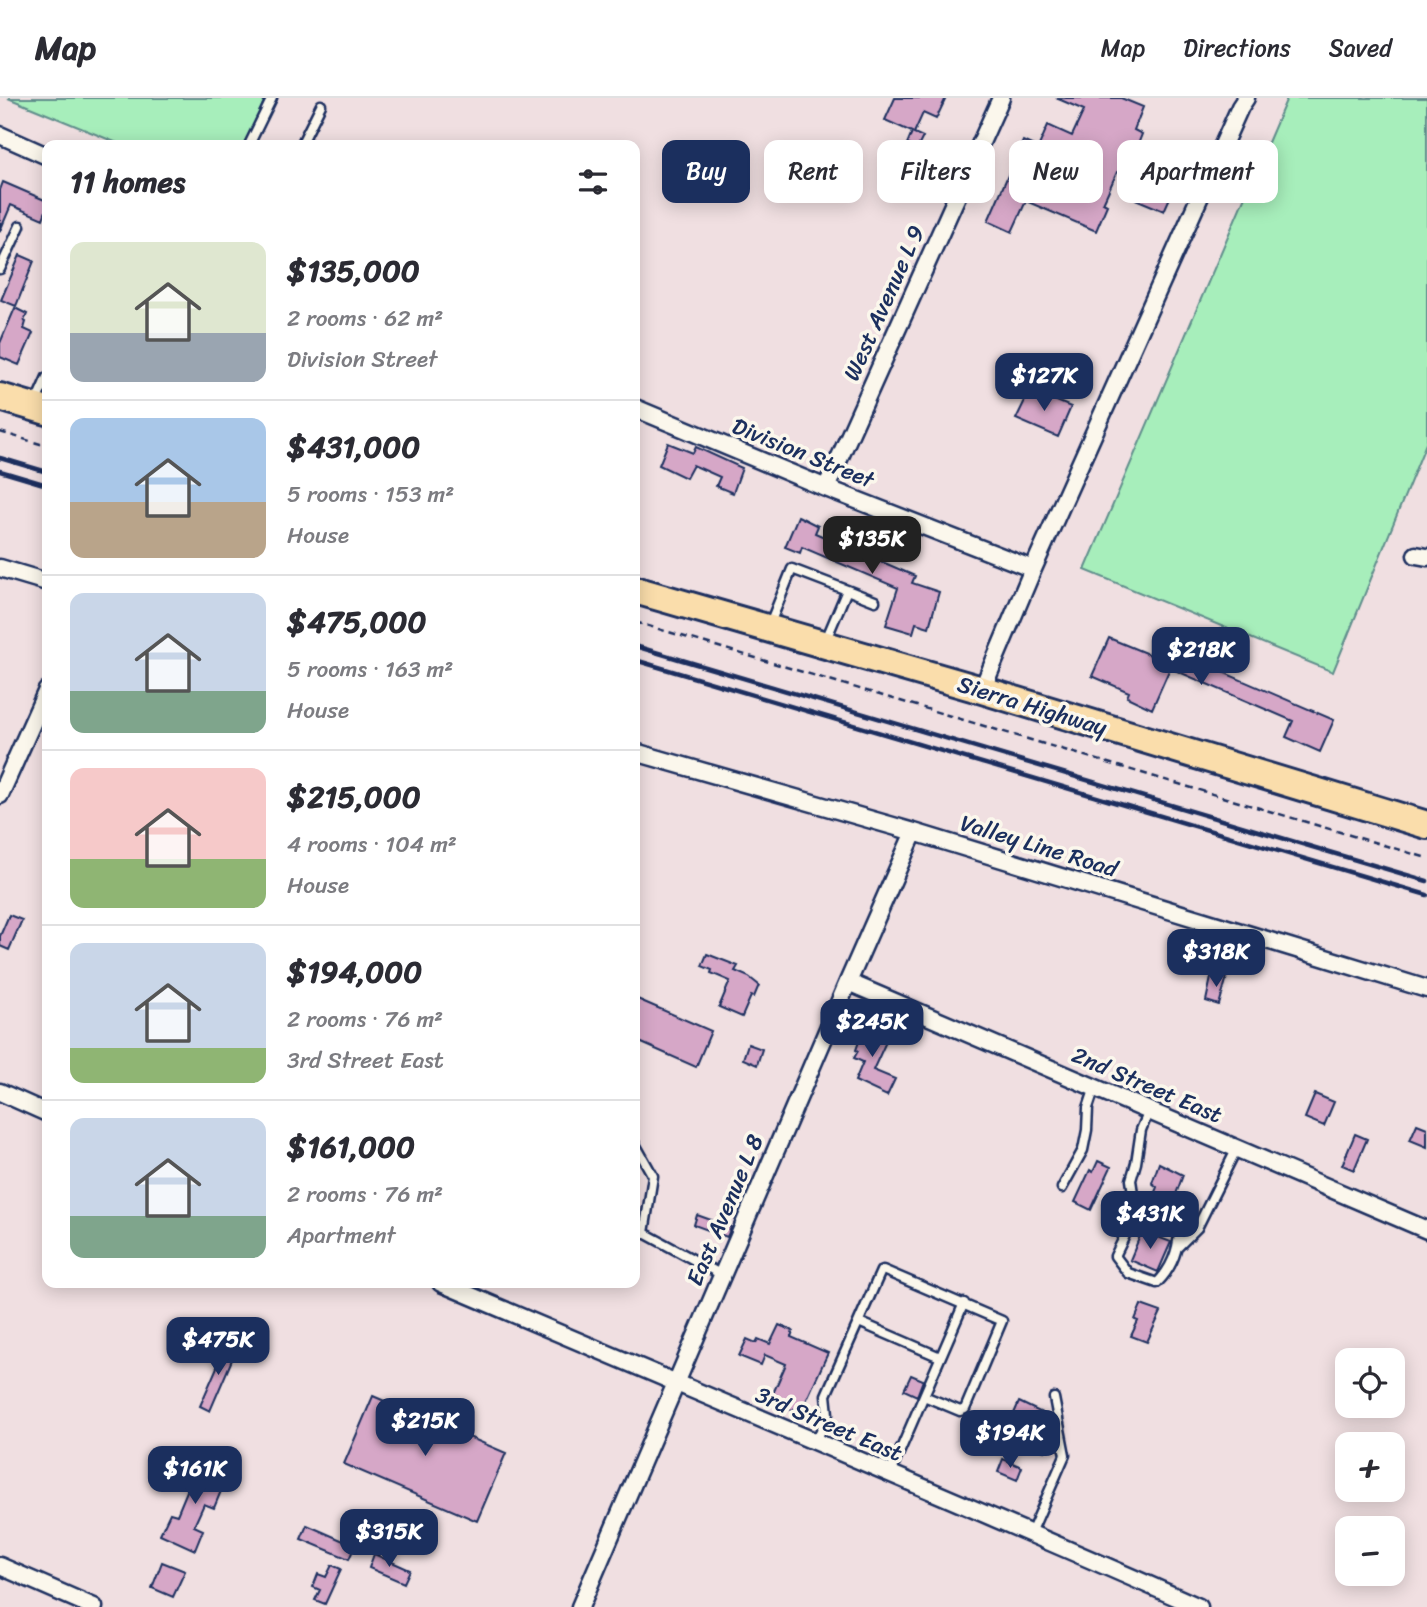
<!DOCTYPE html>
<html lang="en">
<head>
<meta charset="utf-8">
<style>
  :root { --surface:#fff; --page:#f2f2f3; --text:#2b2b33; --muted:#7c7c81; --line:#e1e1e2; --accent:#1b2f5e }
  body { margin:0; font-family:Sriracha,sans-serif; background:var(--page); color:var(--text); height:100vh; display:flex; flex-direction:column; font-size:26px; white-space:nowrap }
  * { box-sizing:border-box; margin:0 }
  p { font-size:23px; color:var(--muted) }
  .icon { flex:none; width:38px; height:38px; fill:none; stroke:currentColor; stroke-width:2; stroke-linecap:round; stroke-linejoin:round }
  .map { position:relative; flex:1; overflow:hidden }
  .side { position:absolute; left:42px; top:42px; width:598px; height:1148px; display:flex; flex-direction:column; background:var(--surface); border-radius:14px; box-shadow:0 4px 18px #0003 }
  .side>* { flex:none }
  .guide { position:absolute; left:662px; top:42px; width:660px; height:63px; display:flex; gap:14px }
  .fabs { position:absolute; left:1335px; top:1250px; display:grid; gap:14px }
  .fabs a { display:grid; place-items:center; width:70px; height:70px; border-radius:14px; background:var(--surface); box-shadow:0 4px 18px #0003; font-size:35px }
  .price { position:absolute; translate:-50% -60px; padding:0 16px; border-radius:14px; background:var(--accent); color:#fff; font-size:23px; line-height:46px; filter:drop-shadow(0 2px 4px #0008) }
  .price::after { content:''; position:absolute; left:50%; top:42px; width:21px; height:16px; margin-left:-10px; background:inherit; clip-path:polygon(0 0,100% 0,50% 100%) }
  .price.active { background:#222; color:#fff }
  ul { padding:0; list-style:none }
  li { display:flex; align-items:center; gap:21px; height:175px; padding:0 28px }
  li+li { border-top:2px solid var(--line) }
  li span { display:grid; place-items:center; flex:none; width:196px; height:140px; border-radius:14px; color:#555 }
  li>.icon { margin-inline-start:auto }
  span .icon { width:84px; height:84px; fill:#fffc; stroke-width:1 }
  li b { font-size:30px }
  h2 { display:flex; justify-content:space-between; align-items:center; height:84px; padding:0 28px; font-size:30px }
  .pill { padding:0 24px; border-radius:14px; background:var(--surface); box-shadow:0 4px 18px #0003; font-size:24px; line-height:63px }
  .pill.active { background:var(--accent); color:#fff }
  header { display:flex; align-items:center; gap:42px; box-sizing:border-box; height:98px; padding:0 35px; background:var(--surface); border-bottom:2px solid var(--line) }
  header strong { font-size:33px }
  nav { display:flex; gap:38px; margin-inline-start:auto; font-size:24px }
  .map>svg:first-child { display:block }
</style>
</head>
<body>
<header>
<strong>Map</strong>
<nav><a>Map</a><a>Directions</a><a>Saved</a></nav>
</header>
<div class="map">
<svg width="1427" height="1509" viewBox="0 0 1427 1509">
  <rect width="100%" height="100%" fill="#f0dfe1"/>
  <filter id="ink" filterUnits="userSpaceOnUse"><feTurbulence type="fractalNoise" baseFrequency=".0143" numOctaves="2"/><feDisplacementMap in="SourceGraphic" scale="14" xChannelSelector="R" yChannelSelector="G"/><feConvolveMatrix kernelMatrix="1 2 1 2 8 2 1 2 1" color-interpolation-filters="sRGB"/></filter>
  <g filter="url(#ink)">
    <path fill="#a7eebb" stroke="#618e8c" stroke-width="2" d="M 8,0 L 265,0 L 247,47 L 122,47 Z
      M 1287,0 L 1427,0 L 1427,343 L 1333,574 L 1085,472 Z"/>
    <path fill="#d6a7c7" stroke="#1b2f5e" stroke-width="2" d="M 895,0 L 946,0 L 936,21 L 923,15 L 914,35 L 923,39 L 917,51 L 907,46 L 912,34 L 885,22 Z
      M 1056,0 L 1121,0 L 1143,9 L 1134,32 L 1142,36 L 1135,54 L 1154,62 L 1150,72 L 1177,84 L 1164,113 L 1133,100 L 1140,84 L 1117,74 L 1103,105 L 1107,107 L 1096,133 L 1026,103 L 1012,134 L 988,123 L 1023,43 L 1038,50 L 1048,27 L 1072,38 L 1084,12 Z
      M 3,84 L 47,103 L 47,110 L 43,121 L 11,107 L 0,133 L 0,92 Z
      M 20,157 L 34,163 L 16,208 L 1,202 Z
      M 15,210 L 27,216 L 24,223 L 26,224 L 24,231 L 33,235 L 19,267 L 0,259 L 0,245 Z
      M 1030,292 L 1071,309 L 1058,339 L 1016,321 Z
      M 668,345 L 693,355 L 696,349 L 742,370 L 733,395 L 716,388 L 720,379 L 693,367 L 686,380 L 659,367 Z
      M 798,418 L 818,428 L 815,435 L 915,478 L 912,485 L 939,494 L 929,529 L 916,525 L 913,535 L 886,527 L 898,490 L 802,449 L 800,455 L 785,449 Z
      M 1109,540 L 1155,559 L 1160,547 L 1334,622 L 1320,654 L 1286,639 L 1293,623 L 1170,570 L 1152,611 L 1127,599 L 1129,594 L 1092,578 Z
      M 9,817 L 22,822 L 9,852 L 0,848 L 0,838 Z
      M 707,856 L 738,868 L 735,873 L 749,879 L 759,887 L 754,899 L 751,898 L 742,919 L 719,909 L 730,883 L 711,875 L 712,872 L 702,868 Z
      M 1212,875 L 1227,879 L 1219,907 L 1206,903 Z
      M 635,900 L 711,933 L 696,969 L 635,942 Z
      M 864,923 L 890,935 L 873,972 L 895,981 L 887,998 L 855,983 L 863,964 L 854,960 L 858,953 L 856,952 L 861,938 L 858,937 Z
      M 748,946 L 762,951 L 757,967 L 743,961 Z
      M 1315,996 L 1334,1004 L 1324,1028 L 1305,1020 Z
      M 1417,1026 L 1427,1030 L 1427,1049 L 1410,1042 Z
      M 1355,1036 L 1367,1041 L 1354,1072 L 1342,1067 Z
      M 1098,1063 L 1111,1069 L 1091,1112 L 1075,1104 L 1090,1072 L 1093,1074 Z
      M 1159,1065 L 1183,1077 L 1172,1107 L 1153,1099 L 1157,1089 L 1152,1085 Z
      M 697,1117 L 731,1129 L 727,1139 L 694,1127 Z
      M 1142,1133 L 1171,1144 L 1158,1174 L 1130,1162 Z
      M 1141,1207 L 1161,1214 L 1147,1244 L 1131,1238 L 1138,1223 L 1135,1222 Z
      M 779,1227 L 793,1233 L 791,1239 L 828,1255 L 801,1314 L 794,1311 L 794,1313 L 774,1304 L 774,1302 L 771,1300 L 786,1266 L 765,1257 L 761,1267 L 739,1258 L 747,1241 L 756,1245 L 758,1241 L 770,1246 Z
      M 227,1246 L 237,1250 L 210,1313 L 200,1308 Z
      M 911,1277 L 923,1282 L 917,1298 L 904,1292 Z
      M 373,1298 L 506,1355 L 477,1423 L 344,1366 Z
      M 1019,1304 L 1042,1315 L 1035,1332 L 1050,1339 L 1044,1353 L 1005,1336 Z
      M 1003,1361 L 1022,1369 L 1017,1382 L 998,1374 Z
      M 199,1364 L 228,1376 L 214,1410 L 204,1406 L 194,1428 L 203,1432 L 195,1452 L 160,1436 L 170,1415 L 177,1417 Z
      M 307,1427 L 355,1448 L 349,1461 L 301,1441 Z
      M 374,1456 L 410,1472 L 404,1485 L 369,1470 Z
      M 162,1464 L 185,1473 L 173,1499 L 152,1490 Z
      M 332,1467 L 341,1471 L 325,1506 L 315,1502 L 320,1492 L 313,1489 L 318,1476 L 326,1479 Z"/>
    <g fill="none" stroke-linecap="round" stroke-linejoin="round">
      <g stroke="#1b2f5e" stroke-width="13">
        <path id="lane" d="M 249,47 L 272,0
          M 301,47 L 321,7
          M 0,171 L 20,128
          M 35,306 L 47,279
          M 847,492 L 875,503
          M 769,528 L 792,471 L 847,492 L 825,544
          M 635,1046 L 653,1078 L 644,1135
          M 1062,1090 L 1083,1052 L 1087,1032 L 1088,1010 L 1095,989
          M 1136,1115 L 1165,1124 L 1179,1134 C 1178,1154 1171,1171 1157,1185 L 1128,1175 L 1115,1158 L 1136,1115 L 1131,1082 L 1136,1065 L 1141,1032 L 1149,1013
          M 635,1130 L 722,1177
          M 1178,1149 L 1197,1130 L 1237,1050
          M 859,1224 L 940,1259
          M 816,1344 L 828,1316 L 826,1297 L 881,1173 L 883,1172 L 1002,1223 L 965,1311 L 960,1313 L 924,1298
          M 890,1376 L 964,1205
          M 1031,1435 L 1065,1357 L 1054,1300"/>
      </g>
      <g stroke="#1b2f5e" stroke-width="21">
        <path id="street" d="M 0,37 L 47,58
          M 635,310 L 826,390 L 1033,471
          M 826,390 L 1001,0
          M 1416,457 L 1427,459
          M 0,470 L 47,484
          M 982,592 L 1033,471 L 1240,9 L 1246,0
          M 635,654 L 914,734 L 1427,891
          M 0,697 L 47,592
          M 848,884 L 1427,1132
          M 0,994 L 47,1015
          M 441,1185 C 694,1293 948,1398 1199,1509
          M 0,1468 L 94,1509
          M 580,1509 L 848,884 L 914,734"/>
      </g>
      <g stroke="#1b2f5e" stroke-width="32">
        <path id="primary" d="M 0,299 L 47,313
          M 635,492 L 982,592 L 1427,727"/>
      </g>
      <path stroke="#1b2f5e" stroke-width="2.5" stroke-dasharray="7 5" stroke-linecap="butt" d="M 0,334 L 47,348
        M 635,524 L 1427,760"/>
      <use href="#lane" stroke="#fbf7ec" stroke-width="8"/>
      <use href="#street" stroke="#fbf7ec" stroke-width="16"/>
      <use href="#primary" stroke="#faddab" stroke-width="26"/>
      <path stroke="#1b2f5e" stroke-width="4.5" d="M 0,360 L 47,374
        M 0,373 L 47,387
        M 635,548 L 1427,783
        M 635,562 L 1427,797"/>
    </g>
  </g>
  <g text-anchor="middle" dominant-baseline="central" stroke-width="7" stroke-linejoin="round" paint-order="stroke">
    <g font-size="23" fill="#1b2f5e" stroke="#fbf7ec">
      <text transform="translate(884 205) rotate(-66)">West Avenue L 9</text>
      <text transform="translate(803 355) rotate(22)">Division Street</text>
      <text transform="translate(1032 608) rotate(17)">Sierra Highway</text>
      <text transform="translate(1039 748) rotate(17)">Valley Line Road</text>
      <text transform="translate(1147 987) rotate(23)">2nd Street East</text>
      <text transform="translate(725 1112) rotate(-67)">East Avenue L 8</text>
      <text transform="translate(829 1326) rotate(23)">3rd Street East</text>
    </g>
  </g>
</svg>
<div class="fabs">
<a><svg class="icon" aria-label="locate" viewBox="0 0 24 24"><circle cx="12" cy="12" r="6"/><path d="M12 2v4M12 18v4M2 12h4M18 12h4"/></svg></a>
<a>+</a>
<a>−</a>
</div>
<b class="price" style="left:1044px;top:315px">$127K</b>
<b class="price active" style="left:872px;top:478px">$135K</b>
<b class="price" style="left:1201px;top:589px">$218K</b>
<b class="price" style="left:1216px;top:891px">$318K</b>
<b class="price" style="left:872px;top:961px">$245K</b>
<b class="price" style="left:1150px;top:1153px">$431K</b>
<b class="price" style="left:218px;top:1279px">$475K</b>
<b class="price" style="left:425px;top:1360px">$215K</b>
<b class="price" style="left:1010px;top:1372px">$194K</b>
<b class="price" style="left:195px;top:1408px">$161K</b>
<b class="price" style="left:389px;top:1471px">$315K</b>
<div class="guide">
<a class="pill active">Buy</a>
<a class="pill">Rent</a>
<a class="pill">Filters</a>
<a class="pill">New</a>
<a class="pill">Apartment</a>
</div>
<section class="side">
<h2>11 homes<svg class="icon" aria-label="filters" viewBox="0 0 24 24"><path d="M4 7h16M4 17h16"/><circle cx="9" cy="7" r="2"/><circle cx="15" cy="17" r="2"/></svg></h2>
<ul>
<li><span style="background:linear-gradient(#dfe7d0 65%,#9aa5b1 0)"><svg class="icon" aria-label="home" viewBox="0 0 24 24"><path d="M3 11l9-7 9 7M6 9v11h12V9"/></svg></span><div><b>$135,000</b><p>2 rooms · 62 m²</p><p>Division Street</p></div></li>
<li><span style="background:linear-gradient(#a9c7e8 60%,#b9a48a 0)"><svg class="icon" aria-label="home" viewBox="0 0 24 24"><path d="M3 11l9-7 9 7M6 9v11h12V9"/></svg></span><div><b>$431,000</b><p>5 rooms · 153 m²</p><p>House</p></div></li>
<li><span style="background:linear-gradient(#c9d6e8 70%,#7fa58c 0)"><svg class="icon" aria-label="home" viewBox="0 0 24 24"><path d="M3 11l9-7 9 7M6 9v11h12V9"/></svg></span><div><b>$475,000</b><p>5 rooms · 163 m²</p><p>House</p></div></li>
<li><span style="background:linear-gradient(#f6c9c9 65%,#8fb573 0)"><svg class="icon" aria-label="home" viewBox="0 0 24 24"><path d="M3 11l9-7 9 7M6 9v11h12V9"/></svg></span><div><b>$215,000</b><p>4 rooms · 104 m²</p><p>House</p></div></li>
<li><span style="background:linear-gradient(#c9d6e8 75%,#8fb573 0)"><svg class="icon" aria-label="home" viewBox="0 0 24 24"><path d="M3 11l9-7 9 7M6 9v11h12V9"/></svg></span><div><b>$194,000</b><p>2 rooms · 76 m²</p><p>3rd Street East</p></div></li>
<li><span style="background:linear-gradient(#c9d6e8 70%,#7fa58c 0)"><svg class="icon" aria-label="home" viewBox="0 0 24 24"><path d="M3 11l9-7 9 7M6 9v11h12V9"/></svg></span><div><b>$161,000</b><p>2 rooms · 76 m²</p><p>Apartment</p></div></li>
</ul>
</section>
</div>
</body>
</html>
